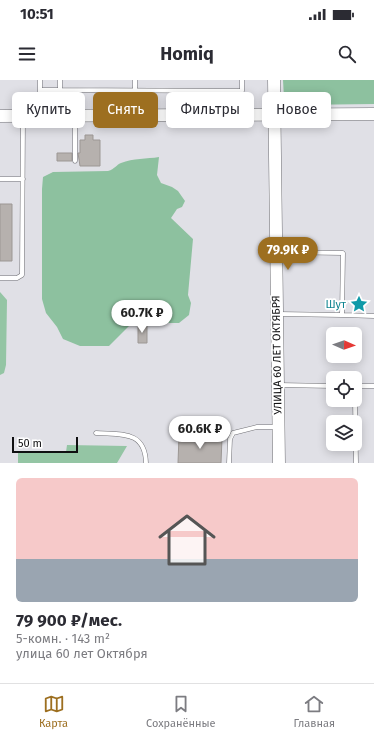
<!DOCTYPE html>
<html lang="ru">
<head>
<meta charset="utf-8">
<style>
  :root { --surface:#fff; --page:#f2f2f3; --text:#2b2b33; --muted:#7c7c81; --line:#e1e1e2; --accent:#9d6f20 }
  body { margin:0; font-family:"Fira Sans",sans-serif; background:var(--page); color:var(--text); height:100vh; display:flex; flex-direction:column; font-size:15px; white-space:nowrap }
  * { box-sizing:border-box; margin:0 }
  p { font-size:13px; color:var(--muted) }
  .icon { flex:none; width:22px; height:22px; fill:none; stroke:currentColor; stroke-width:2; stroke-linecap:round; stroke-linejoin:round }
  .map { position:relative; height:383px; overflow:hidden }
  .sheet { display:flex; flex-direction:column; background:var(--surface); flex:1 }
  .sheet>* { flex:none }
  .guide { position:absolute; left:12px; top:12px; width:350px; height:36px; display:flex; gap:8px }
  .needle { width:26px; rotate:92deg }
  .controls { position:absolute; left:326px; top:247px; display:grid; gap:8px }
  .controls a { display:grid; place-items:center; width:36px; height:36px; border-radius:6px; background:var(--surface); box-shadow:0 2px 10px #0003; font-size:20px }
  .scale { position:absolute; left:12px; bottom:10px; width:66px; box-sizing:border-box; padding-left:4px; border:2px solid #0f0f11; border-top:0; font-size:11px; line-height:14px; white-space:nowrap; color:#0f0f11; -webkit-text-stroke:3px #fff; paint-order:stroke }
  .price { position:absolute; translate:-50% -34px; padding:0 9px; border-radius:14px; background:#fff; color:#222; font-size:13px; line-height:26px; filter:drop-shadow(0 1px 2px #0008) }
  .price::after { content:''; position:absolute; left:50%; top:24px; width:12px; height:9px; margin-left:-6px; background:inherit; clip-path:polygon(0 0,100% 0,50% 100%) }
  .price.selected { background:var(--accent); color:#fff }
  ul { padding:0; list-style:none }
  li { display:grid; align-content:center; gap:8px; height:212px; padding:0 16px }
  li span { display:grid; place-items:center; height:124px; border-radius:6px; color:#555 }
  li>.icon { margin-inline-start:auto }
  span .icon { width:72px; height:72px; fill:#fffc; stroke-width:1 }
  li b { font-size:17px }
  .tag { padding:0 14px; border-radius:6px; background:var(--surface); box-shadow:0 2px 10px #0003; font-size:14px; line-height:36px }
  .tag.selected { background:var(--accent); color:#fff }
  .status { display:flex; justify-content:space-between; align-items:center; height:28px; padding:0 20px; background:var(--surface); direction:ltr }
  .status svg { height:11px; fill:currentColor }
  header { display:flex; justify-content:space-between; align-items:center; height:52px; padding:0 16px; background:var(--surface); font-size:18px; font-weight:700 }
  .tab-bar { display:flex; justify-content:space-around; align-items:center; height:56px; border-top:1px solid var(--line); background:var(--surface); font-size:11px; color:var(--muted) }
  .tab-bar a { display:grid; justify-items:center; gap:2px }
  .tab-bar .selected { color:var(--accent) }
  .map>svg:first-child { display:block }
</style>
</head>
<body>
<div class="status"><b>10:51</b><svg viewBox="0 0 49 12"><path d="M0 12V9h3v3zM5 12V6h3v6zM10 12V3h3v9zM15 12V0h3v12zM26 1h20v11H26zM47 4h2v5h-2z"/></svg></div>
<header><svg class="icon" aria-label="menu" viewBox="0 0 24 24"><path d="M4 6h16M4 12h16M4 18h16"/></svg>Homiq<svg class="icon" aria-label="search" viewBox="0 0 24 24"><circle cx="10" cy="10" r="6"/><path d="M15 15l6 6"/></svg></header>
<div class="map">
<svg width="374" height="383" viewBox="0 0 374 383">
  <rect width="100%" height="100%" fill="#e0e0e6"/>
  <path fill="#94c5a4" d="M 0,212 L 7,220 L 6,285 L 4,293 L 0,295 Z
    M 67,365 L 127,366 L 117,383 L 18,383 L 18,372 L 66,372 Z"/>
  <path fill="#8dc19f" d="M 283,0 L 374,0 L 374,24 L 297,25 L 284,18 Z
    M 159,77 L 157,95 L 161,103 L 172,107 L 178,111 L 185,121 L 182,127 L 177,129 L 171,138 L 193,159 L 188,215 L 191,223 L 189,235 L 179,243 L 169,243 L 162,240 L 137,241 L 130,245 L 109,266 L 80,266 L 63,259 L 57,247 L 46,233 L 42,219 L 42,109 L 43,97 L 53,92 L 108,91 C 115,89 116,85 121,83 C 133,78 147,79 159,77 Z"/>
  <path fill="#b6b1ae" stroke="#9c9794" d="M 85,55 L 93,55 L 93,60 L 100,60 L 100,86 L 80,86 L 78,73 L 80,73 L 80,60 L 85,60 Z
    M 57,73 L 72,73 L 72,81 L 57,81 Z
    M 0,124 L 12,124 L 12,181 L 0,181 Z
    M 138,246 L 147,246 L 147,263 L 138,263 Z
    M 179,356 L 222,358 L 221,383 L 178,383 Z"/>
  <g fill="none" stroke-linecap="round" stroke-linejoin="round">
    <g stroke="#6f6f74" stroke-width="5">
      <path id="lane" d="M 60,0 L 60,10 L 242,11 L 242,0
        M 40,10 L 60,10
        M 135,34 L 135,0
        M 40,35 L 40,0
        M 75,81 L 75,38
        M 0,99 L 23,99
        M 278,172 L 343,173 L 342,235 L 279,234
        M 0,198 L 17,198 L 22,195 L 23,38
        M 342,235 L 374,236
        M 279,305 L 333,306
        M 355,306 L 374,306
        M 355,320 L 356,383
        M 96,353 C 121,355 145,350 146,383
        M 229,383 L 230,359 L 233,353 L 257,347 L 278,347"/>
    </g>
    <g stroke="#6f6f74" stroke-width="13">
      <path id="secondary" d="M 274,0 L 279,383
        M 0,36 L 374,34"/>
    </g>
    <use href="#lane" stroke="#fff" stroke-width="4"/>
    <use href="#secondary" stroke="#fff" stroke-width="12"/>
  </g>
  <defs>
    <g id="sight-bare" transform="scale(1.38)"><path d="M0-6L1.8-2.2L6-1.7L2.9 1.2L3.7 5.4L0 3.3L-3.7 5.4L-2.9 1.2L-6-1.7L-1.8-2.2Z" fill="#0f9aa8" stroke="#fff" stroke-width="2.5" paint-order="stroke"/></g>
  </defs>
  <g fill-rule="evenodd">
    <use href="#sight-bare" x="359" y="224"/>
  </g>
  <g text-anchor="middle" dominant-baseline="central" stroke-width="3.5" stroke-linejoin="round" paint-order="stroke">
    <g font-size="11" fill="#0d838f" stroke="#fff" text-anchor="end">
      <text x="346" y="224">Шут</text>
    </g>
    <g font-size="11" fill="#0f0f11" stroke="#fff">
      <text transform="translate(277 275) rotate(-91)">УЛИЦА 60 ЛЕТ ОКТЯБРЯ</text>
    </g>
  </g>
</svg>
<div class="controls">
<a><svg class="needle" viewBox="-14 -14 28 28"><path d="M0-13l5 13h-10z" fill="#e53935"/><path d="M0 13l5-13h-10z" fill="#7c7c81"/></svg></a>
<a><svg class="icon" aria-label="locate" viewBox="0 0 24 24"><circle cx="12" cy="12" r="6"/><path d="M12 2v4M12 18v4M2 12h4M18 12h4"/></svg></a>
<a><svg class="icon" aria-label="layers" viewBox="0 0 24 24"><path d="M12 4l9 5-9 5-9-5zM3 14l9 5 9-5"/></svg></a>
</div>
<div class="scale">50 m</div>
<b class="price selected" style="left:288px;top:191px">79.9K ₽</b>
<b class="price" style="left:142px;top:254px">60.7K ₽</b>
<b class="price" style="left:200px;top:370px">60.6K ₽</b>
<div class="guide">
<a class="tag">Купить</a>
<a class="tag selected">Снять</a>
<a class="tag">Фильтры</a>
<a class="tag">Новое</a>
</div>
</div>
<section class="sheet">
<ul>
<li><span style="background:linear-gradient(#f6c9c9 65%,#9aa5b1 0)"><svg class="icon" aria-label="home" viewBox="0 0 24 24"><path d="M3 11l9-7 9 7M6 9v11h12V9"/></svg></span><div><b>79 900 ₽/мес.</b><p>5-комн. · 143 m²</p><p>улица 60 лет Октября</p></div></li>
</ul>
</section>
<nav class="tab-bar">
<a class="selected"><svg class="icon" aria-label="map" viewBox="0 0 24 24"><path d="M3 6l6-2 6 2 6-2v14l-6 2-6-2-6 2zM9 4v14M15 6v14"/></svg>Карта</a>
<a><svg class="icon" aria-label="saved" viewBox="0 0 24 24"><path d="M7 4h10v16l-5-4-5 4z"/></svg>Сохранённые</a>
<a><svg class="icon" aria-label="home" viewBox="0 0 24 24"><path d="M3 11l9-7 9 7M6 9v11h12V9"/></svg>Главная</a>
</nav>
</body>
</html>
